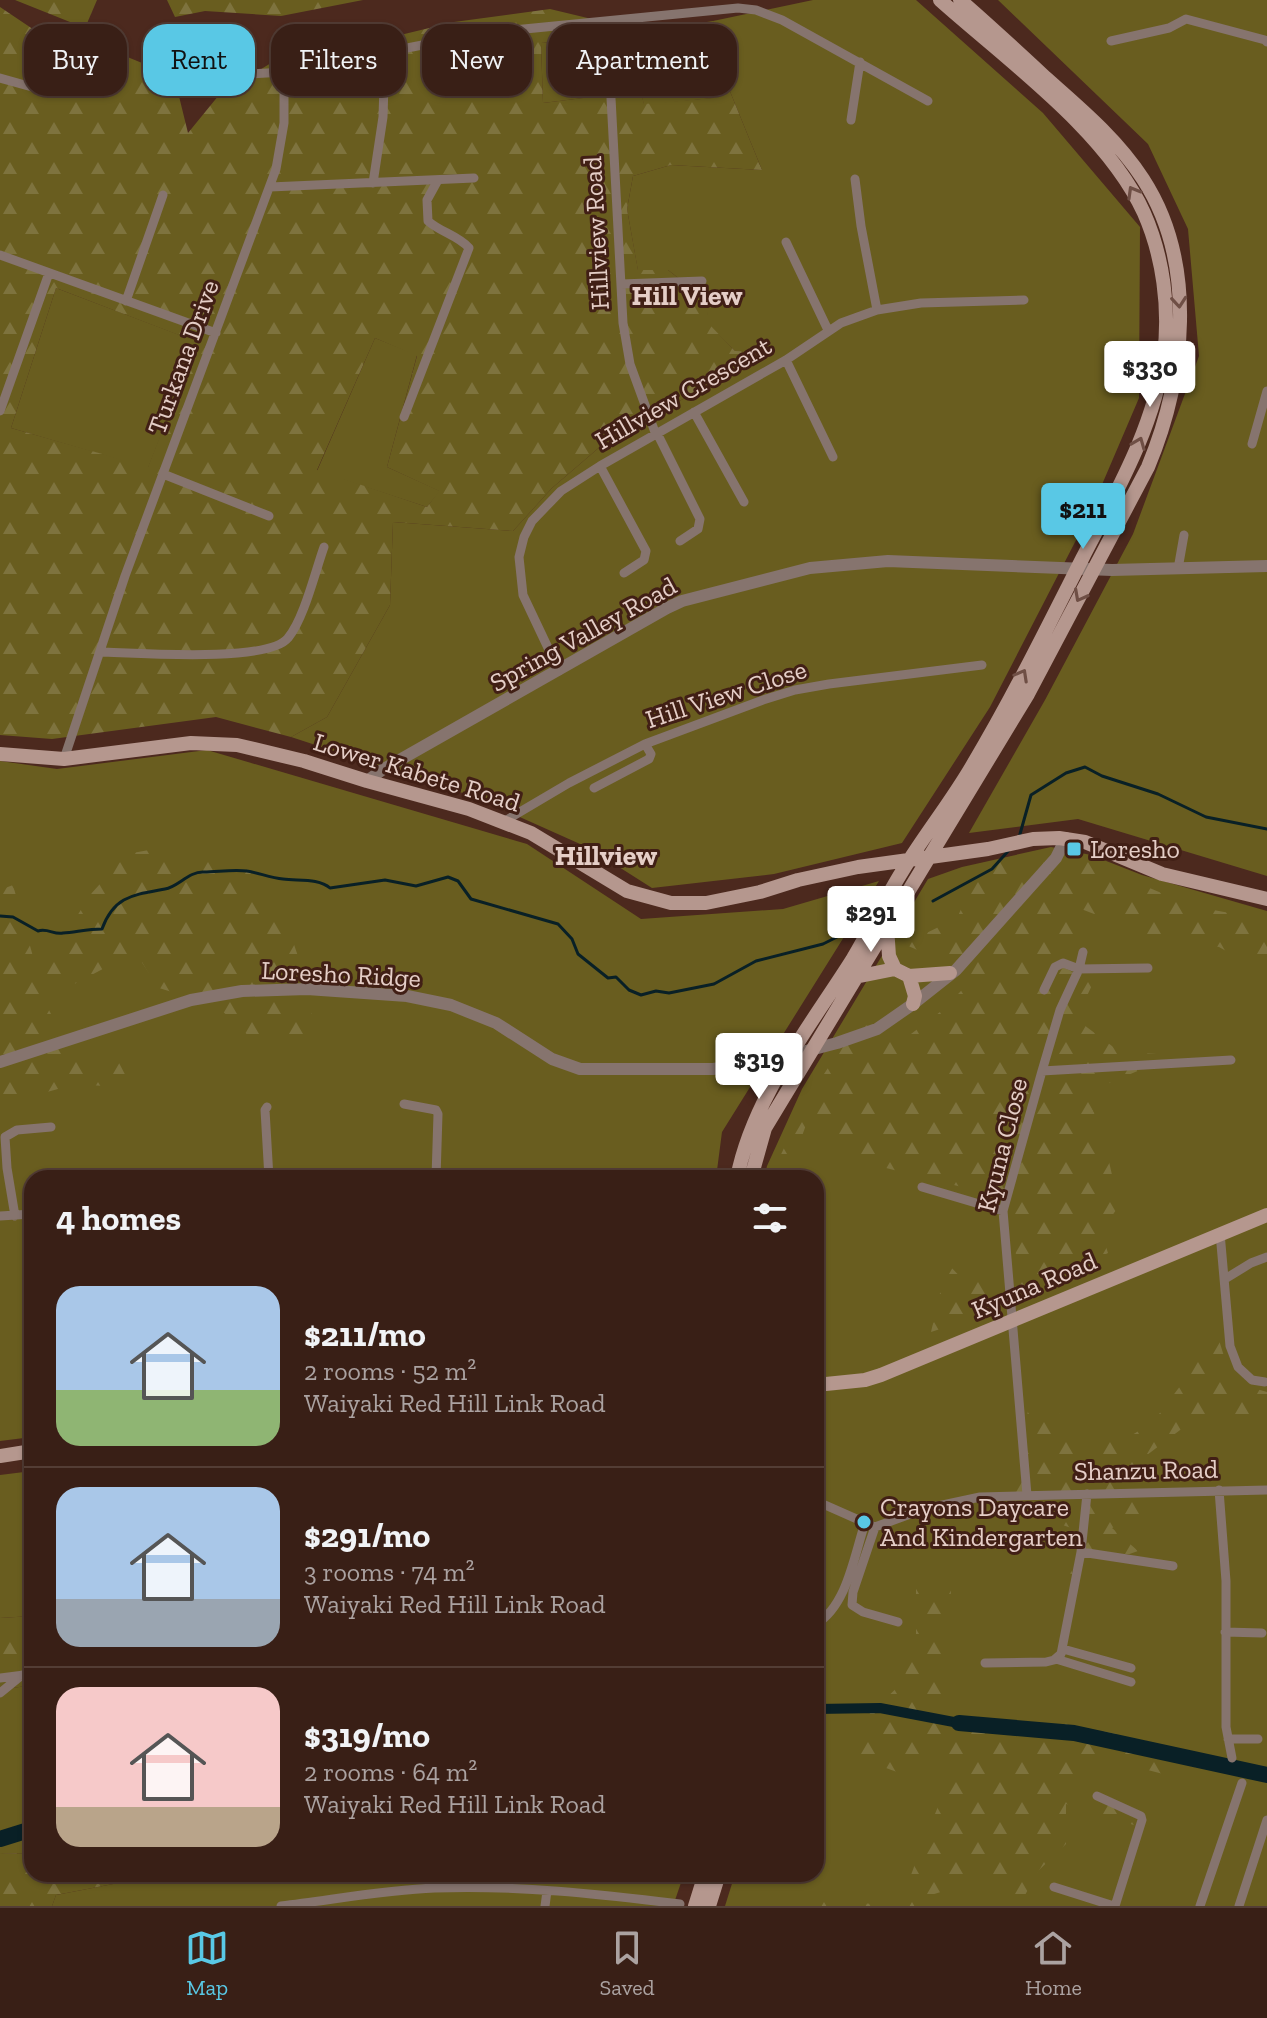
<!DOCTYPE html>
<html lang="en">
<head>
<meta charset="utf-8">
<style>
  :root { --surface:#391f16; --page:#40271f; --text:#f1f3f6; --muted:#aba2a1; --line:#533d35; --accent:#59c8e5 }
  body { margin:0; font-family:"Zilla Slab",serif; background:var(--page); color:var(--text); height:100vh; display:flex; flex-direction:column; font-size:30px; white-space:nowrap }
  * { box-sizing:border-box; margin:0 }
  p { font-size:26px; color:var(--muted) }
  .icon { flex:none; width:44px; height:44px; fill:none; stroke:currentColor; stroke-width:2; stroke-linecap:round; stroke-linejoin:round }
  .map { position:relative; flex:1; overflow:hidden }
  .details { position:absolute; left:24px; top:1170px; width:800px; height:712px; display:flex; flex-direction:column; background:var(--surface); border-radius:24px; box-shadow:0 2px 6px #0004,0 0 0 2px var(--line) }
  .details>* { flex:none }
  .hud { position:absolute; left:24px; top:24px; width:800px; height:72px; display:flex; gap:16px }
  .price { position:absolute; translate:-50% -68px; padding:0 18px; border-radius:8px; background:#fff; color:#222; font-size:26px; line-height:52px; filter:drop-shadow(0 2px 4px #0008) }
  .price::after { content:''; position:absolute; left:50%; top:48px; width:24px; height:18px; margin-left:-12px; background:inherit; clip-path:polygon(0 0,100% 0,50% 100%) }
  .price.active { background:var(--accent); color:#111 }
  ul { padding:0; list-style:none }
  li { display:flex; align-items:center; gap:24px; height:200px; padding:0 32px }
  li+li { border-top:2px solid var(--line) }
  li span { display:grid; place-items:center; flex:none; width:224px; height:160px; border-radius:24px; color:#555 }
  li>.icon { margin-inline-start:auto }
  span .icon { width:96px; height:96px; fill:#fffc; stroke-width:1 }
  li b { font-size:34px }
  h2 { display:flex; justify-content:space-between; align-items:center; height:96px; padding:0 32px; font-size:34px }
  .pill { padding:0 28px; border-radius:24px; background:var(--surface); box-shadow:0 2px 6px #0004,0 0 0 2px var(--line); font-size:28px; line-height:72px }
  .pill.active { background:var(--accent); color:#111 }
  .tab-bar { display:flex; justify-content:space-around; align-items:center; height:112px; border-top:2px solid var(--line); background:var(--surface); font-size:22px; color:var(--muted) }
  .tab-bar a { display:grid; justify-items:center; gap:4px }
  .tab-bar .active { color:var(--accent) }
  .map>svg:first-child { display:block }
</style>
</head>
<body>
<div class="map">
<svg width="1267" height="1906" viewBox="0 0 1267 1906">
  <defs>
    <pattern id="forest-firs" width="22" height="20" patternUnits="userSpaceOnUse" patternTransform="scale(2)"><rect width="22" height="20" fill="#695d1f"/><path d="M5 1l3.5 6h-7zM16 11l3.5 6h-7z" fill="#7e733e"/></pattern>
  </defs>
  <rect width="100%" height="100%" fill="#4c291e"/>
  <path fill="#695d1f" d="M 813,0 L 916,0 L 1043,113 L 1140,227 L 1139,398 L 1089,515 L 990,707 L 902,843 L 774,874 L 652,888 L 589,848 L 475,797 L 291,737 L 327,717 L 390,605 L 393,522 L 513,531 L 552,488 L 609,439 L 673,405 L 741,364 L 770,353 L 735,351 L 706,322 L 709,302 L 668,270 L 638,271 L 627,209 L 633,176 L 671,165 L 762,170 L 718,62 L 713,21 Z
    M 998,0 L 1267,0 L 1267,876 L 1078,819 L 969,833 L 1045,700 L 1133,534 L 1199,356 L 1188,229 L 1148,144 Z
    M 701,36 L 714,98 L 644,105 L 629,47 Z
    M 594,38 L 600,96 L 543,103 L 541,43 Z
    M 56,288 L 198,342 L 148,468 L 11,428 Z
    M 375,338 L 417,355 L 387,467 L 440,491 L 427,507 L 317,471 Z
    M 207,750 L 527,844 L 641,919 L 783,909 L 879,881 L 722,1132 L 716,1178 L 32,1178 L 32,1437 L 0,1441 L 0,761 L 57,769 Z
    M 1051,847 L 1091,855 L 1142,875 L 1267,911 L 1267,1906 L 725,1906 L 735,1874 L 816,1874 L 816,1178 L 764,1178 L 767,1166 L 802,1089 L 928,879 L 962,867 Z
    M 32,1471 L 32,1616 L 0,1618 L 0,1475 Z
    M 32,1685 L 32,1853 L 0,1854 L 0,1690 Z
    M 165,1874 L 684,1874 L 673,1906 L 52,1906 L 56,1895 Z"/>
  <path fill="url(#forest-firs)" fill-rule="evenodd" d="M 15,0 L 97,0 L 85,28 Z
    M 167,0 L 363,0 L 281,16 L 205,11 L 175,17 Z
    M 0,7 L 58,46 L 93,43 L 174,76 L 188,133 L 219,95 L 271,63 L 326,53 L 454,22 L 550,9 L 646,32 L 713,21 L 718,62 L 762,170 L 671,165 L 633,176 L 627,209 L 638,270 L 668,270 L 709,302 L 707,322 L 735,351 L 773,352 L 741,364 L 673,405 L 609,439 L 552,488 L 513,531 L 393,522 L 390,605 L 327,717 L 291,737 L 216,717 L 52,739 L 0,735 ZM 701,36 L 713,98 L 644,104 L 629,47 ZM 594,38 L 599,96 L 543,103 L 541,43 ZM 56,288 L 197,342 L 148,467 L 11,428 ZM 375,338 L 417,356 L 387,467 L 439,491 L 427,507 L 317,470 Z
    M 160,848 L 167,864 L 238,856 L 286,921 L 303,971 L 316,1037 L 257,1044 L 217,1006 L 159,988 L 135,952 L 44,1000 L 75,1062 L 118,1061 L 132,1088 L 76,1084 L 0,1105 L 0,890 L 13,885 L 39,978 L 90,895 L 127,854 Z
    M 1021,858 L 1086,861 L 1192,906 L 1267,920 L 1267,969 L 1260,970 L 1219,947 L 1151,936 L 1076,907 L 1083,936 L 1048,961 L 1094,981 L 1076,1019 L 1120,1052 L 1175,1055 L 1086,1093 L 1103,1135 L 1119,1206 L 1101,1231 L 1108,1253 L 980,1316 L 931,1332 L 947,1263 L 967,1284 L 1018,1271 L 1013,1232 L 990,1194 L 886,1168 L 806,1125 L 788,1174 L 780,1178 L 770,1178 L 806,1101 L 858,1023 L 907,1037 L 944,1009 L 975,976 L 904,944 L 957,918 L 981,866 Z
    M 1218,1337 L 1232,1382 L 1267,1392 L 1267,1415 L 1192,1421 L 1147,1455 L 1140,1478 L 1145,1516 L 1112,1528 L 1138,1551 L 1070,1575 L 1083,1532 L 1045,1519 L 1008,1515 L 1028,1411 L 1049,1398 L 1083,1451 L 1106,1422 L 1124,1440 L 1153,1422 L 1187,1377 L 1204,1346 Z
    M 916,1584 L 951,1589 C 950,1633 941,1679 945,1722 L 978,1711 L 1033,1722 L 1069,1724 L 1159,1743 L 1191,1776 L 1167,1775 L 1117,1762 L 1073,1757 L 1081,1795 L 1148,1819 L 1137,1826 L 1066,1804 L 1066,1844 L 1038,1871 L 1024,1897 L 1003,1906 L 997,1881 L 981,1873 L 957,1887 L 931,1895 L 934,1906 L 808,1906 L 819,1900 L 901,1906 C 916,1854 940,1807 957,1756 L 942,1755 L 897,1772 L 842,1752 L 862,1721 L 903,1682 L 916,1636 Z
    M 32,1616 L 32,1685 L 0,1690 L 0,1618 Z
    M 32,1853 L 32,1874 L 165,1874 L 56,1895 L 52,1906 L 0,1906 L 0,1854 Z"/>
  <g fill="none" stroke-linecap="round" stroke-linejoin="round">
    <path stroke="#092026" stroke-width="3" d="M 1020,834 L 1031,795 L 1066,773 L 1085,767 L 1102,776 L 1158,794 L 1206,817 L 1267,829
      M 933,901 L 992,869 L 1010,849
      M 0,916 L 13,917 L 38,931 C 48,928 54,935 63,933 C 76,932 88,929 102,929 C 114,896 133,895 165,889 C 178,887 189,871 204,872 C 217,872 233,869 247,871 C 259,873 271,878 283,879 C 299,881 319,878 330,888 L 385,880 L 416,886 L 448,877 L 458,881 L 471,899 L 558,924 L 572,939 L 578,954 L 608,978 L 616,977 L 629,990 L 641,995 L 656,991 L 669,993 L 714,984 L 756,961 L 823,944 L 837,937"/>
    <path stroke="#092026" stroke-width="10" d="M 816,1709 L 880,1708 L 959,1723"/>
    <path stroke="#092026" stroke-width="16" d="M 959,1723 L 1074,1733 L 1267,1775
      M 0,1839 L 32,1829"/>
    <path stroke="#86746e" stroke-width="9" d="M 607,23 L 623,323 L 630,364 L 656,435
      M 1111,41 L 1169,28 L 1186,19 L 1265,40 L 1267,42
      M 200,77 L 284,72 L 484,33 L 738,8 L 756,10 L 782,20 L 928,101
      M 0,78 L 32,87 L 91,92
      M 851,120 L 860,62
      M 855,179 L 861,226 L 877,310
      M 373,183 L 383,117 L 385,52
      M 270,187 L 474,178
      M 786,242 L 828,330
      M 0,255 L 216,333
      M 621,284 L 702,281
      M 126,301 L 163,195
      M 786,360 L 833,457
      M 0,411 L 49,273
      M 694,412 L 744,502
      M 404,417 L 469,248 C 459,236 440,232 428,221 L 427,200 L 438,180
      M 658,435 L 700,519 L 698,529 L 680,541
      M 1252,444 L 1267,391
      M 600,466 L 646,551 L 644,560 L 624,573
      M 163,474 L 269,516
      M 1178,569 L 1184,535
      M 101,652 C 137,653 268,663 288,638 C 304,619 315,572 324,547
      M 559,671 L 523,595 L 519,557 L 524,537 L 532,521 L 561,491 L 600,466 L 786,360 L 841,323 L 877,310 L 921,303 L 1024,300
      M 64,759 L 125,576 L 276,169 L 284,123 L 284,72
      M 594,788 L 649,759 L 651,754 L 645,744
      M 503,822 L 569,783 L 645,744 L 763,700 L 795,690 L 829,684 L 982,665
      M 1044,990 L 1055,967 L 1063,963 L 1079,969 L 1148,968
      M 1042,1071 L 1060,1010 L 1079,969 L 1083,952
      M 404,1104 L 436,1110 L 438,1114 L 436,1178
      M 267,1107 L 265,1110 L 269,1178
      M 922,1187 L 1003,1211
      M 0,1216 L 32,1214
      M 15,1216 L 7,1168 L 5,1137 L 17,1130 L 51,1127
      M 1220,1233 L 1230,1346 L 1238,1367 L 1252,1380 L 1265,1382
      M 1225,1279 L 1251,1263 L 1267,1257
      M 1219,1490 L 1226,1581 L 1226,1727 L 1232,1758
      M 1027,1495 L 1003,1211 L 1042,1071 L 1231,1060
      M 816,1501 L 875,1527 L 924,1509 L 980,1497 L 1267,1490
      M 875,1527 L 853,1592 L 852,1605 L 863,1612 L 898,1622
      M 1081,1552 L 1173,1566
      M 816,1624 C 847,1606 854,1556 865,1523
      M 1225,1632 L 1262,1633
      M 1063,1649 L 1131,1668
      M 1056,1659 L 1131,1682
      M 985,1663 L 1046,1662 L 1054,1660 L 1061,1654 L 1081,1552 L 1087,1494
      M 0,1678 L 32,1674
      M 0,1693 L 22,1675
      M 1228,1739 L 1258,1739
      M 1097,1796 L 1141,1816 L 1142,1820 L 1115,1906
      M 481,1874 L 482,1887
      M 1054,1887 L 1114,1906
      M 281,1906 C 332,1900 383,1890 435,1888 C 517,1885 599,1894 680,1904
      M 545,1906 L 547,1891
      M 1200,1906 L 1242,1783
      M 1239,1906 L 1267,1820"/>
    <path stroke="#86746e" stroke-width="12" d="M 367,781 L 382,770 L 667,608 L 682,601 L 810,568 L 888,561 L 1112,570 L 1267,566
      M 0,1062 L 191,1000 L 242,991 L 307,989 L 407,996 L 451,1005 L 496,1023 L 552,1059 L 580,1069 L 713,1069 L 760,1063 L 837,1043 L 877,1029 L 913,1004 L 956,970 L 1056,858 L 1066,838"/>
    <path stroke="#b5978e" stroke-width="14" d="M 0,754 L 64,759 L 191,743 L 237,745 L 304,761 L 367,781 L 469,809 L 531,833 L 627,891 L 671,903 L 706,903 L 760,892 L 798,880 L 858,867 L 988,849 L 1033,839 L 1059,838 L 1085,842 L 1162,874 L 1267,899
      M 887,927 L 889,956 L 895,969
      M 909,976 L 915,996 L 913,1004
      M 855,977 L 895,969 L 909,976 L 950,973
      M 737,1178 C 753,1097 809,1028 852,960 C 870,930 885,899 903,870 C 925,834 951,802 972,766 C 1012,699 1047,628 1082,559 C 1115,494 1154,428 1164,355 C 1170,308 1163,256 1144,213 C 1107,131 1007,60 940,0
      M 751,1178 L 765,1128 L 1028,694 L 1148,467 C 1185,378 1198,264 1143,179 C 1117,139 1081,109 1046,78 C 1018,52 989,25 960,0
      M 816,1385 L 865,1380 L 881,1375 L 1267,1215
      M 0,1456 L 32,1451
      M 695,1906 L 705,1874
      M 709,1906 L 719,1874"/>
  </g>
  <defs><path id="oneway-chevron" d="M-2-3.5L2.5 0L-2 3.5" fill="none" stroke-width="1.6" stroke-linecap="round" stroke-linejoin="round" transform="scale(2)"/></defs>
  <g stroke="#6f4f45">
    <use href="#oneway-chevron" transform="translate(1133 192) rotate(-120)"/>
    <use href="#oneway-chevron" transform="translate(1179 302) rotate(85)"/>
    <use href="#oneway-chevron" transform="translate(1139 443) rotate(-68)"/>
    <use href="#oneway-chevron" transform="translate(1080 596) rotate(118)"/>
    <use href="#oneway-chevron" transform="translate(1022 675) rotate(-61)"/>
  </g>
  <g fill="#59c8e5" stroke="#411f15" stroke-width="3">
    <rect x="1066" y="841" width="16" height="16" rx="4"/>
    <circle cx="864" cy="1522" r="8"/>
  </g>
  <g text-anchor="middle" dominant-baseline="central" stroke-width="6" stroke-linejoin="round" paint-order="stroke">
    <g font-size="26" fill="#e5cec7" stroke="#411f15">
      <text transform="translate(596 233) rotate(-93)">Hillview Road</text>
      <text transform="translate(183 357) rotate(-70)">Turkana Drive</text>
      <text transform="translate(683 393) rotate(-30)">Hillview Crescent</text>
      <text transform="translate(583 634) rotate(-29)">Spring Valley Road</text>
      <text transform="translate(726 694) rotate(-18)">Hill View Close</text>
      <text transform="translate(417 772) rotate(17)">Lower Kabete Road</text>
      <text transform="translate(341 974) rotate(3)">Loresho Ridge</text>
      <text transform="translate(1002 1145) rotate(-76)">Kyuna Close</text>
      <text transform="translate(1034 1285) rotate(-23)">Kyuna Road</text>
      <text transform="translate(1146 1470) rotate(-1)">Shanzu Road</text>
    </g>
    <g font-size="26" fill="#e5cec7" stroke="#411f15" text-anchor="start">
      <text x="1090" y="849">Loresho</text>
      <text x="880" y="1507">Crayons Daycare<tspan x="880" dy="30">And Kindergarten</tspan></text>
    </g>
    <g font-size="28" font-weight="bold" fill="#e5cec7" stroke="#411f15">
      <text x="687" y="295">Hill View</text>
      <text x="606" y="855">Hillview</text>
    </g>
  </g>
</svg>
<b class="price" style="left:1150px;top:409px">$330</b>
<b class="price active" style="left:1083px;top:551px">$211</b>
<b class="price" style="left:871px;top:954px">$291</b>
<b class="price" style="left:759px;top:1101px">$319</b>
<div class="hud">
<a class="pill">Buy</a>
<a class="pill active">Rent</a>
<a class="pill">Filters</a>
<a class="pill">New</a>
<a class="pill">Apartment</a>
</div>
<section class="details">
<h2>4 homes<svg class="icon" aria-label="filters" viewBox="0 0 24 24"><path d="M4 7h16M4 17h16"/><circle cx="9" cy="7" r="2"/><circle cx="15" cy="17" r="2"/></svg></h2>
<ul>
<li><span style="background:linear-gradient(#a9c7e8 65%,#8fb573 0)"><svg class="icon" aria-label="home" viewBox="0 0 24 24"><path d="M3 11l9-7 9 7M6 9v11h12V9"/></svg></span><div><b>$211/mo</b><p>2 rooms · 52 m²</p><p>Waiyaki Red Hill Link Road</p></div></li>
<li><span style="background:linear-gradient(#a9c7e8 70%,#9aa5b1 0)"><svg class="icon" aria-label="home" viewBox="0 0 24 24"><path d="M3 11l9-7 9 7M6 9v11h12V9"/></svg></span><div><b>$291/mo</b><p>3 rooms · 74 m²</p><p>Waiyaki Red Hill Link Road</p></div></li>
<li><span style="background:linear-gradient(#f6c9c9 75%,#b9a48a 0)"><svg class="icon" aria-label="home" viewBox="0 0 24 24"><path d="M3 11l9-7 9 7M6 9v11h12V9"/></svg></span><div><b>$319/mo</b><p>2 rooms · 64 m²</p><p>Waiyaki Red Hill Link Road</p></div></li>
</ul>
</section>
</div>
<nav class="tab-bar">
<a class="active"><svg class="icon" aria-label="map" viewBox="0 0 24 24"><path d="M3 6l6-2 6 2 6-2v14l-6 2-6-2-6 2zM9 4v14M15 6v14"/></svg>Map</a>
<a><svg class="icon" aria-label="saved" viewBox="0 0 24 24"><path d="M7 4h10v16l-5-4-5 4z"/></svg>Saved</a>
<a><svg class="icon" aria-label="home" viewBox="0 0 24 24"><path d="M3 11l9-7 9 7M6 9v11h12V9"/></svg>Home</a>
</nav>
</body>
</html>
